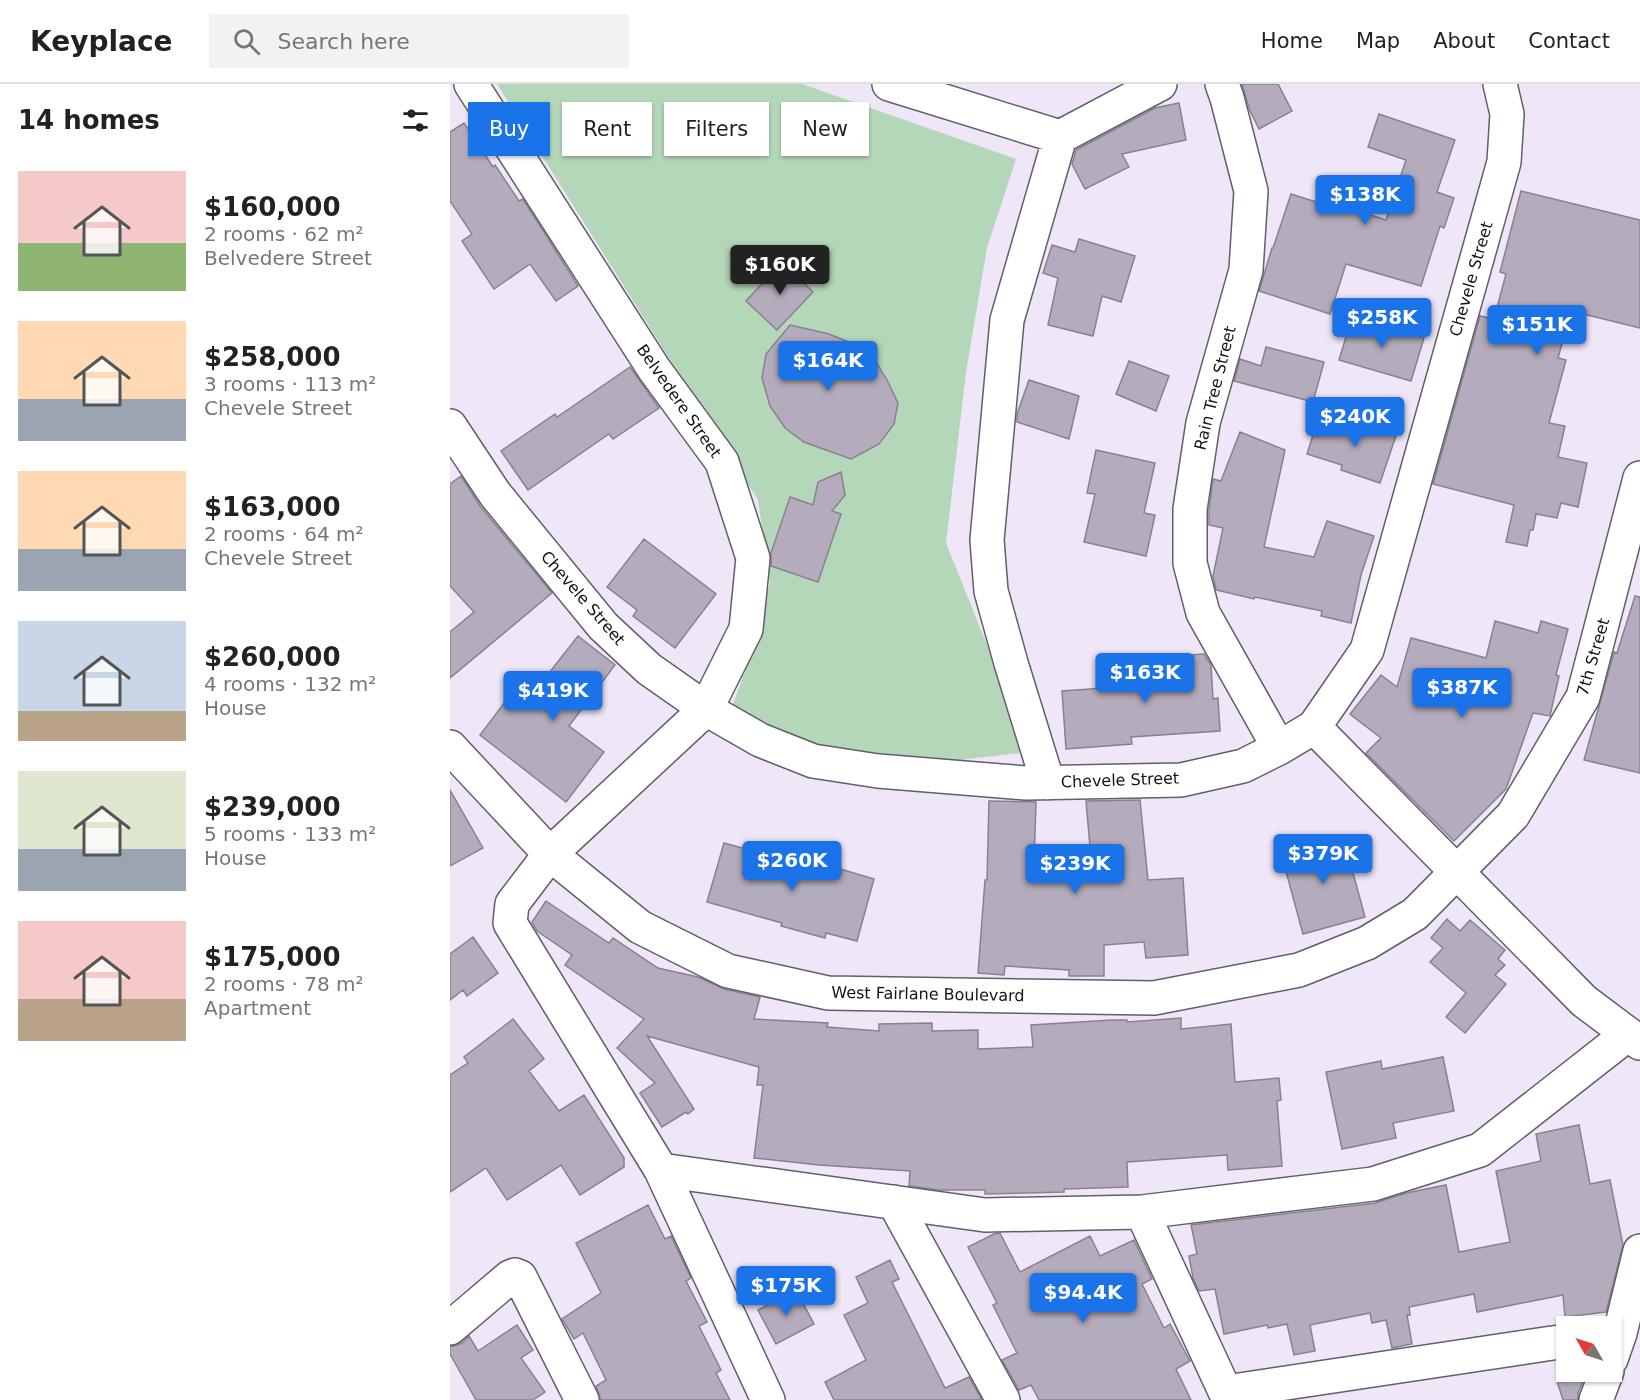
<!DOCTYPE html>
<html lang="en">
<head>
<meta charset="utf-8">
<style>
  :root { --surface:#fff; --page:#f2f2f2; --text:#222; --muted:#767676; --line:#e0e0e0; --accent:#1a73e8 }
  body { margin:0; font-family:"DejaVu Sans",sans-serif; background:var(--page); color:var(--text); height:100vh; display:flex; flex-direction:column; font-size:22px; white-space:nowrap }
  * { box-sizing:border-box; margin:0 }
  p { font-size:20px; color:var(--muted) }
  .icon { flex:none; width:33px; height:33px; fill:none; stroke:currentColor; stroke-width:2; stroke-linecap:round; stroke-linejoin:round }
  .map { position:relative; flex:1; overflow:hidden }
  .details { display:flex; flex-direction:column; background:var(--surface); width:450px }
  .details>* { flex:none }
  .hud { position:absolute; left:18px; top:18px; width:570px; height:54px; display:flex; gap:12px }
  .needle { width:39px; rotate:309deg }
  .fabs { position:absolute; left:1106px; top:1232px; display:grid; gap:12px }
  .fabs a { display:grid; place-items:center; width:66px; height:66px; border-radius:0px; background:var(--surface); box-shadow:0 2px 4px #0004; font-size:30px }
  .price { position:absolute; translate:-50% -51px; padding:0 14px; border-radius:6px; background:var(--accent); color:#fff; font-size:20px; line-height:39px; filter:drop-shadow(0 2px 3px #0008) }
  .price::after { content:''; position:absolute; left:50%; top:36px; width:18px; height:14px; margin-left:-9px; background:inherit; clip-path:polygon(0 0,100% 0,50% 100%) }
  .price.active { background:#222; color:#fff }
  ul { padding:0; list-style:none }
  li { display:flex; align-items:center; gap:18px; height:150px; padding:0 18px }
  li span { display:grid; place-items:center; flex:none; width:168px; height:120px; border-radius:0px; color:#555 }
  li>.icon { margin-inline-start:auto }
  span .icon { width:72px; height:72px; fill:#fffc; stroke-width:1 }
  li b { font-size:26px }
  h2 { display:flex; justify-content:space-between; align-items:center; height:72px; padding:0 18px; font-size:26px }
  .pill { padding:0 21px; border-radius:0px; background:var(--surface); box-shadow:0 2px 4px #0004; font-size:21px; line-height:54px }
  .pill.active { background:var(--accent); color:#fff }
  header { display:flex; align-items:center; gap:36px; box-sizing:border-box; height:84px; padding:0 30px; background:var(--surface); border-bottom:2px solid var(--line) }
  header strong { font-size:28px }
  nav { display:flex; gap:33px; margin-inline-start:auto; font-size:21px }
  .search { width:420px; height:54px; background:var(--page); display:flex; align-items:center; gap:15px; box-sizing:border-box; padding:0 21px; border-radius:0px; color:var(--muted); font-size:22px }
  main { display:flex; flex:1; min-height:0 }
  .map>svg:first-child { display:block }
</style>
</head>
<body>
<header>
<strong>Keyplace</strong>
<div class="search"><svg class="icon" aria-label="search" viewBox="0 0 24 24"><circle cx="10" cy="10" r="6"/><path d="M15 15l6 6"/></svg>Search here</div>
<nav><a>Home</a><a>Map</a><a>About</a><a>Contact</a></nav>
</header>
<main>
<section class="details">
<h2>14 homes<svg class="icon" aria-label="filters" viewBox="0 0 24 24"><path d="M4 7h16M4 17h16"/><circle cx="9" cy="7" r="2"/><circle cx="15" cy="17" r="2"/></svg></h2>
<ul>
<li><span style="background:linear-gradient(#f6c9c9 60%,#8fb573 0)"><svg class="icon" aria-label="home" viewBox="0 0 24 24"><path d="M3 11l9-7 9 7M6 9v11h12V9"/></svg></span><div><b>$160,000</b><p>2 rooms · 62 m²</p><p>Belvedere Street</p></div></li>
<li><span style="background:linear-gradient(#ffd9b3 65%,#9aa5b1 0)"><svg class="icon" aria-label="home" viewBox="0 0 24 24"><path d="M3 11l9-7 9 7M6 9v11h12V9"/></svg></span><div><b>$258,000</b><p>3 rooms · 113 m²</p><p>Chevele Street</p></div></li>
<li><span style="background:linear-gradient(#ffd9b3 65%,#9aa5b1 0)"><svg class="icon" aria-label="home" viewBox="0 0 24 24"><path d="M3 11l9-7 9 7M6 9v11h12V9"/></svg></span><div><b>$163,000</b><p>2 rooms · 64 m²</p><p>Chevele Street</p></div></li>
<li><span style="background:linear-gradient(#c9d6e8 75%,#b9a48a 0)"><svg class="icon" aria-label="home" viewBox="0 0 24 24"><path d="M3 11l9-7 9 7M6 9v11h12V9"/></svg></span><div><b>$260,000</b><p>4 rooms · 132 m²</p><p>House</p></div></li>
<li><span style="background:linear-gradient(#dfe7d0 65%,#9aa5b1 0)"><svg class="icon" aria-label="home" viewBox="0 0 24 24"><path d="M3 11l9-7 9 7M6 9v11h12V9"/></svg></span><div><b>$239,000</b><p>5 rooms · 133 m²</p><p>House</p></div></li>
<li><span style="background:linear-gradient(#f6c9c9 65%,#b9a48a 0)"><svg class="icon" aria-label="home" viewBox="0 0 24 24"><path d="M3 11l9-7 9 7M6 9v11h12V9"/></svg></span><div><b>$175,000</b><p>2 rooms · 78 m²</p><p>Apartment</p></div></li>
</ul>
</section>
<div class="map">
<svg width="1190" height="1316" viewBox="0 0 1190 1316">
  <rect width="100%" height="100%" fill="#efe6f7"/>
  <path fill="#b3d7b8" d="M 47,0 L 352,0 L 566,75 L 537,164 L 516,288 L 496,459 L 580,668 L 420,686 L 320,652 L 283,620 L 303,565 L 320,499 L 308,416 Z"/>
  <path fill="#b4acbc" stroke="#89818f" stroke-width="1.5" d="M 792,0 L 828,0 L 842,27 L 809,45 L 800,27 Z
    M 729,19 L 736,56 L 672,70 L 679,83 L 635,105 L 622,80 L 626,66 L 705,24 Z
    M 929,30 L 1005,56 L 987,108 L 1004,114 L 994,144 L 990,142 L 971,202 L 896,180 L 880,230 L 809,207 L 822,164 L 823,164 L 841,110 L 901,129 L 902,125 L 936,136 L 956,76 L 918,63 Z
    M 14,39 L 43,83 L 45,81 L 69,117 L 73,115 L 128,202 L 106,217 L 80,180 L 44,205 L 12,157 L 22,150 L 0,117 L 0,48 Z
    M 1071,107 L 1190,136 L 1190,244 L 1121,227 L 1108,274 L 1116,276 L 1099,339 L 1115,342 L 1108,373 L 1137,379 L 1128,423 L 1111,419 L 1107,434 L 1086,430 L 1083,446 L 1080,446 L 1077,462 L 1056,458 L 1064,421 L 983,400 L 1030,232 L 1044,235 L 1056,190 L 1050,188 Z
    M 629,155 L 685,172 L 671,218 L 652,212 L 643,252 L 598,241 L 608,194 L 593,189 L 602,161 L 625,168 Z
    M 332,178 L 363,208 L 327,246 L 296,217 Z
    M 902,233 L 974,254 L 961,297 L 889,276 Z
    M 340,241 L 379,250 L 401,259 L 426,278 L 437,296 L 448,319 L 444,340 L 429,360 L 401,375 L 354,358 L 335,344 L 320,322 L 312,294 L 316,270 Z
    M 816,263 L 874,278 L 863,318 L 784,297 L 790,275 L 811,282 Z
    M 679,277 L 719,292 L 706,327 L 666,310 Z
    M 180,283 L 209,324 L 163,355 L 159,350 L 78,406 L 51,367 L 105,330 L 107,333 Z
    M 579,296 L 629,312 L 619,355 L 567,338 L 567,330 Z
    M 909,333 L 948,346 L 930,399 L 891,386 L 892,381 L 857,370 L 867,338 L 903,349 Z
    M 790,348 L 835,366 L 814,463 L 864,473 L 877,437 L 924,452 L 911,491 L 901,539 L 871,532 L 872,527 L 805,513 L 804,515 L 766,506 L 763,492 L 773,444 L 759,441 L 759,426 L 763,395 L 771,397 Z
    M 646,366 L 705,379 L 694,429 L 705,431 L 696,472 L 634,458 L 645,410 L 637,409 Z
    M 391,388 L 395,411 L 382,427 L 391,430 L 368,498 L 321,482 L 321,469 L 340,413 L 363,421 L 368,398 Z
    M 11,392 L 30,422 L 102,509 L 0,594 L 0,548 L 24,528 L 0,502 L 0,400 Z
    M 194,455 L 266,510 L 225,564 L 183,532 L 187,526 L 157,503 Z
    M 1185,512 L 1190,513 L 1190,689 L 1134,676 L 1164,568 L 1167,569 Z
    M 1045,537 L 1088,549 L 1091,537 L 1118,545 L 1106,591 L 1109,592 L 1100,632 L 1083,629 L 1056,705 L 1004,757 L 916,669 L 931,654 L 900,630 L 931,591 L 947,603 L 961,554 L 1036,574 Z
    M 128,552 L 165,581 L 119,642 L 154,668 L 116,718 L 30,651 L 67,602 L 81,612 Z
    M 754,570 L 761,581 L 763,615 L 768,614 L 770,647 L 681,653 L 682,660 L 616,665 L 612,607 L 683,602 L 682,575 Z
    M 0,706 L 33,764 L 0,782 Z
    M 690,716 L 698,796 L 733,794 L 738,871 L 696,874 L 694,858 L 654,861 L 654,892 L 619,892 L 619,886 L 555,882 L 554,891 L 528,889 L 535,796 L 537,796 L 539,717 L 586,718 L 584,780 L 641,774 L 636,717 Z
    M 893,752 L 915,833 L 853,850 L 831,769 Z
    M 274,759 L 328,774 L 330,767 L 424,795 L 407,857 L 376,849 L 375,854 L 331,842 L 332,839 L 257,818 Z
    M 96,817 L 159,859 L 163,854 L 208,884 L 248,893 L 274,905 L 310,913 L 304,935 L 378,939 L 377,943 L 429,947 L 429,940 L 482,939 L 482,947 L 528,946 L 528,965 L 583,963 L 581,941 L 662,936 L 677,936 L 677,938 L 731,934 L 731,945 L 781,940 L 785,998 L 829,994 L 831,1016 L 827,1017 L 832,1082 L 778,1086 L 777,1071 L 677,1078 L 678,1103 L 614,1105 L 614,1108 L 535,1110 L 535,1106 L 489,1106 L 459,1102 L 460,1087 L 369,1081 L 304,1074 L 313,1001 L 307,1001 L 309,983 L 197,952 L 244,1025 L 238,1030 L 236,1028 L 212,1043 L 190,1009 L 205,999 L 167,964 L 194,935 L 115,881 L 122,871 L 87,847 L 82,838 Z
    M 997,835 L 1010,847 L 1020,836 L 1055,866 L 1048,875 L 1055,881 L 1045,891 L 1056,900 L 1015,949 L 996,933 L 1016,909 L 980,878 L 993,864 L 981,854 Z
    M 23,853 L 48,889 L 17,912 L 13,906 L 0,916 L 0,870 Z
    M 63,935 L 94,975 L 79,987 L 109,1027 L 134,1011 L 174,1074 L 174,1083 L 130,1111 L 111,1081 L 57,1116 L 36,1084 L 0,1108 L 0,991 L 18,979 L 14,973 Z
    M 993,973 L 1004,1027 L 943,1039 L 946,1054 L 892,1065 L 876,988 L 931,977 L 932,985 Z
    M 1129,1041 L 1140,1100 L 1160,1096 L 1173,1161 L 1156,1228 L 1115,1233 L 1113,1211 L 1027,1228 L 1024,1210 L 959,1223 L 960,1231 L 957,1231 L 962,1260 L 942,1264 L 936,1236 L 922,1239 L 920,1229 L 860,1241 L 865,1267 L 844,1271 L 837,1240 L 818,1244 L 817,1241 L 774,1250 L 765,1205 L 749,1207 L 743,1194 L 739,1172 L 747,1170 L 741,1141 L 925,1119 L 956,1109 L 996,1101 L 1009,1168 L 1060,1158 L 1046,1087 L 1091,1077 L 1086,1050 Z
    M 198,1121 L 215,1155 L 221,1152 L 241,1194 L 236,1197 L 257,1238 L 249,1242 L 271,1286 L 266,1289 L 280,1316 L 151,1316 L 146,1302 L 156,1296 L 133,1249 L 124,1255 L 112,1235 L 151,1209 L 126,1159 Z
    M 550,1149 L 570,1188 L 640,1152 L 650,1172 L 684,1156 L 702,1195 L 692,1200 L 714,1244 L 720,1240 L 740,1277 L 726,1285 L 741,1316 L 589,1316 L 581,1301 L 569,1306 L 552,1276 L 567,1269 L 543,1221 L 547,1219 L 518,1163 L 544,1150 Z
    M 440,1176 L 449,1195 L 442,1198 L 495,1304 L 519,1293 L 532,1316 L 384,1316 L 375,1298 L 416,1276 L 394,1231 L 418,1219 L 406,1193 Z
    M 346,1206 L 364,1240 L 326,1260 L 308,1226 Z
    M 67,1241 L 83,1266 L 71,1274 L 95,1308 L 83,1316 L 26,1316 L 0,1270 L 0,1262 L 4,1262 L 12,1259 L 19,1252 L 28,1267 Z
    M 1136,1289 L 1128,1309 L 1128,1316 L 1113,1316 L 1107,1297 Z"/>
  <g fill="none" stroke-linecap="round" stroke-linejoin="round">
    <g stroke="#645d6b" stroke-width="36">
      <path id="minor" d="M 21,0 L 204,285 L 272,378 L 303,474 L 296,545 L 256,625 L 100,770 L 62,820 L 60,839 L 211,1086 L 318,1316
        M 439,0 L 610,53 L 710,0
        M 772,0 L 777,14 L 801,107 L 796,186 L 753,339 L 740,425 L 740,479 L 753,529 L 829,664
        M 0,342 L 45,410 L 153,542 L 199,585 L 256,625 L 310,656 L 363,677 L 428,687 L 576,699 L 731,696 L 793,682 L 829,664 L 864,643 L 917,566 L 1054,78 L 1057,30 L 1050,0
        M 864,643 L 1134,917 L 1190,959
        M 0,663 L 100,770 L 190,843 L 278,887 L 378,909 L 704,914 L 849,886 L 917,859 L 965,830 L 1063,731 L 1133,613 L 1190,394
        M 598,699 L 561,579 L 541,507 L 537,456 L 557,236 L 610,53
        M 211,1086 L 535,1131 L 692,1128 L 923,1100 L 1030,1066 L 1178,950
        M 444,1118 L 553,1316
        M 692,1128 L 779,1316
        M 0,1244 L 60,1193 L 65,1191 L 70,1193 L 132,1316
        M 1161,1275 L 1170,1249 L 1190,1167
        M 776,1308 L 1116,1257
        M 1146,1316 L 1157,1287"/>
    </g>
    <use href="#minor" stroke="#fff" stroke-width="33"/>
  </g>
  <g text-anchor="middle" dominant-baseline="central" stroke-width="4.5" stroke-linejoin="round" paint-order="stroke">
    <g font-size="16" fill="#151218" stroke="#fff">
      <text transform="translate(1021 195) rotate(-74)">Chevele Street</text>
      <text transform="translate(765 304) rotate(-76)">Rain Tree Street</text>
      <text transform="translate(229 317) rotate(55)">Belvedere Street</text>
      <text transform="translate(133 514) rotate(49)">Chevele Street</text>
      <text transform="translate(1143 573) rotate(-74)">7th Street</text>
      <text transform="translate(670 696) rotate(-2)">Chevele Street</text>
      <text transform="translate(478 910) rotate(1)">West Fairlane Boulevard</text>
    </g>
  </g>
</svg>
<div class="fabs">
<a><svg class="needle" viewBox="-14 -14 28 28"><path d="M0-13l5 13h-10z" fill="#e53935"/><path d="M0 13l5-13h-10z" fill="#767676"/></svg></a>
</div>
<b class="price" style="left:915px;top:142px">$138K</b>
<b class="price active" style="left:330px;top:212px">$160K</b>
<b class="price" style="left:932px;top:265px">$258K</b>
<b class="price" style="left:1087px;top:272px">$151K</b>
<b class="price" style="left:378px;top:308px">$164K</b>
<b class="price" style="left:905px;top:364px">$240K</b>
<b class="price" style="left:695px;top:620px">$163K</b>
<b class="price" style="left:1012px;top:635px">$387K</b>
<b class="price" style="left:103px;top:638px">$419K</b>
<b class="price" style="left:873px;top:801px">$379K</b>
<b class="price" style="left:342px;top:808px">$260K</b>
<b class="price" style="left:625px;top:811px">$239K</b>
<b class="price" style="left:336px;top:1233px">$175K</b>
<b class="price" style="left:633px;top:1240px">$94.4K</b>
<div class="hud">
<a class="pill active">Buy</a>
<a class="pill">Rent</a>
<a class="pill">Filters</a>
<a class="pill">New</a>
</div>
</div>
</main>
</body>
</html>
